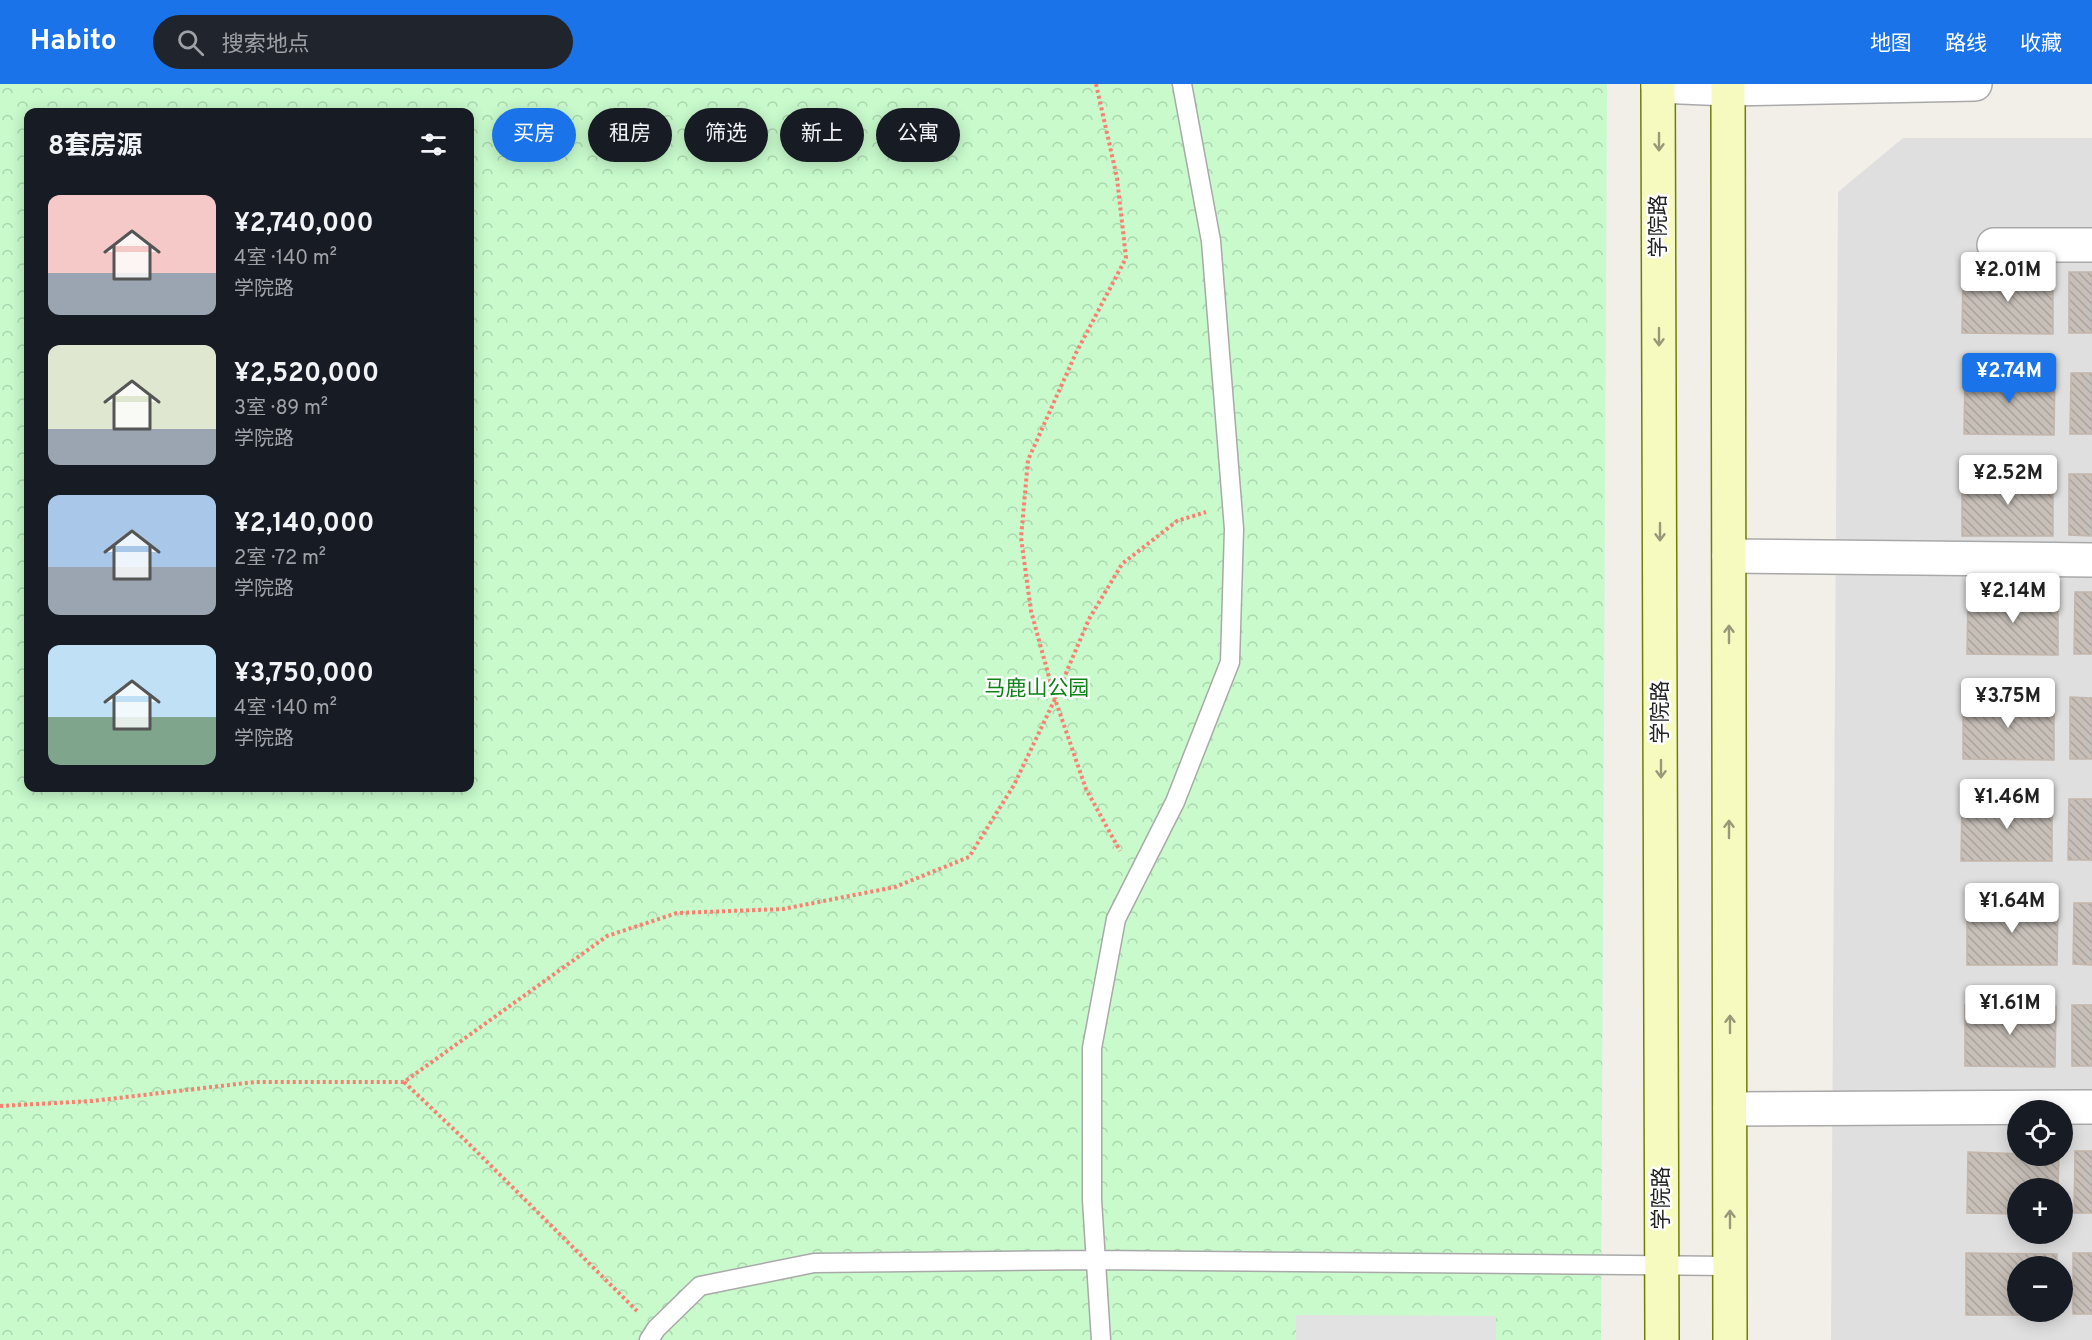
<!DOCTYPE html>
<html lang="zh">
<head>
<meta charset="utf-8">
<style>
  :root { --surface:#171b24; --page:#20242c; --text:#f1f3f6; --muted:#9ea1a6; --accent:#1a73e8 }
  body { margin:0; font-family:Overpass,"Noto Sans SC",sans-serif; background:var(--page); color:var(--text); height:100vh; display:flex; flex-direction:column; font-size:22px; white-space:nowrap }
  * { box-sizing:border-box; margin:0 }
  p { font-size:20px; color:var(--muted) }
  .icon { flex:none; width:33px; height:33px; fill:none; stroke:currentColor; stroke-width:2; stroke-linecap:round; stroke-linejoin:round }
  .map { position:relative; flex:1; overflow:hidden }
  .sheet { position:absolute; left:24px; top:24px; width:450px; height:684px; display:flex; flex-direction:column; background:var(--surface); border-radius:12px; box-shadow:0 3px 15px #0003 }
  .sheet>* { flex:none }
  .guide { position:absolute; left:492px; top:24px; width:570px; height:54px; display:flex; gap:12px }
  .tools { position:absolute; left:2007px; top:1016px; display:grid; gap:12px }
  .tools a { display:grid; place-items:center; width:66px; height:66px; border-radius:50%; background:var(--surface); box-shadow:0 3px 15px #0003; font-size:30px }
  .price { position:absolute; translate:-50% -51px; padding:0 14px; border-radius:6px; background:#fff; color:#222; font-size:20px; line-height:39px; filter:drop-shadow(0 2px 3px #0008) }
  .price::after { content:''; position:absolute; left:50%; top:36px; width:18px; height:14px; margin-left:-9px; background:inherit; clip-path:polygon(0 0,100% 0,50% 100%) }
  .price.active { background:var(--accent); color:#fff }
  ul { padding:0; list-style:none }
  li { display:flex; align-items:center; gap:18px; height:150px; padding:0 24px }
  li span { display:grid; place-items:center; flex:none; width:168px; height:120px; border-radius:12px; color:#555 }
  li>.icon { margin-inline-start:auto }
  span .icon { width:72px; height:72px; fill:#fffc; stroke-width:1 }
  li b { font-size:26px }
  h2 { display:flex; justify-content:space-between; align-items:center; height:72px; padding:0 24px; font-size:26px }
  .chip { padding:0 21px; border-radius:27px; background:var(--surface); box-shadow:0 3px 15px #0003; font-size:21px; line-height:54px }
  .chip.active { background:var(--accent); color:#fff }
  header { display:flex; align-items:center; gap:36px; box-sizing:border-box; height:84px; padding:0 30px; background:var(--accent); color:#fff }
  header strong { font-size:28px }
  nav { display:flex; gap:33px; margin-inline-start:auto; font-size:21px }
  .search { width:420px; height:54px; background:var(--page); display:flex; align-items:center; gap:15px; box-sizing:border-box; padding:0 21px; border-radius:33px; color:var(--muted); font-size:22px }
  .map>svg:first-child { display:block }
</style>
</head>
<body>
<header>
<strong>Habito</strong>
<div class="search"><svg class="icon" aria-label="search" viewBox="0 0 24 24"><circle cx="10" cy="10" r="6"/><path d="M15 15l6 6"/></svg>搜索地点</div>
<nav><a>地图</a><a>路线</a><a>收藏</a></nav>
</header>
<div class="map">
<svg width="2092" height="1256" viewBox="0 0 2092 1256">
  <defs>
    <pattern id="park-crowns" width="20" height="18" patternUnits="userSpaceOnUse" patternTransform="scale(1.5)"><rect width="20" height="18" fill="#c8facc"/><path d="M2 6a3 3 0 1 1 6 0M12 15a3 3 0 1 1 6 0" fill="none" stroke="#acd6af"/></pattern>
    <pattern id="building-back-hatch" width="6" height="6" patternUnits="userSpaceOnUse" patternTransform="scale(1.5)"><rect width="6" height="6" fill="#c7bfb8"/><path d="M-1 5l2 2M0 0l6 6M5-1l2 2" fill="none" stroke="#aba49e"/></pattern>
  </defs>
  <rect width="100%" height="100%" fill="#f2efe9"/>
  <path fill="#e0dfdf" fill-rule="evenodd" d="M 1903,54 L 2092,54 L 2092,1256 L 1831,1256 L 1838,108 ZM 2018,1026 L 2062,1026 L 2062,1071 L 2018,1071 ZM 2018,1104 L 2062,1104 L 2062,1149 L 2018,1149 ZM 2018,1182 L 2062,1182 L 2062,1227 L 2018,1227 Z"/>
  <path fill="url(#park-crowns)" fill-rule="evenodd" d="M 0,0 L 1607,0 L 1601,1256 L 0,1256 ZM 28,28 L 470,28 L 470,704 L 28,704 Z"/>
  <path fill="#e2e2e2" d="M 1296,1231 L 1496,1232 L 1496,1256 L 1296,1256 Z"/>
  <path fill="url(#building-back-hatch)" stroke="#c4b6ab" stroke-width="1.5" d="M 1963,188 L 2053,189 L 2053,250 L 1962,249 Z
    M 2069,188 L 2092,188 L 2092,249 L 2069,249 Z
    M 1965,289 L 2055,290 L 2054,351 L 1964,350 Z
    M 2071,289 L 2092,289 L 2092,350 L 2070,350 Z
    M 2069,390 L 2092,390 L 2092,452 L 2069,451 Z
    M 1962,391 L 2053,391 L 2053,452 L 1962,452 Z
    M 2075,508 L 2092,508 L 2092,570 L 2074,570 Z
    M 1968,509 L 2058,509 L 2058,571 L 1967,570 Z
    M 2070,613 L 2092,614 L 2092,675 L 2070,675 Z
    M 1963,614 L 2054,615 L 2054,676 L 1963,675 Z
    M 1962,715 L 2052,716 L 2052,777 L 1961,777 Z
    M 2069,715 L 2092,715 L 2092,776 L 2068,776 Z
    M 1967,819 L 2058,820 L 2057,881 L 1967,881 Z
    M 2074,819 L 2092,819 L 2092,881 L 2073,880 Z
    M 1965,921 L 2056,922 L 2055,983 L 1965,982 Z
    M 2072,921 L 2092,921 L 2092,982 L 2072,982 Z
    M 2075,1067 L 2092,1067 L 2092,1129 L 2074,1129 Z
    M 1968,1068 L 2059,1071 L 2058,1104 L 2018,1104 L 2018,1130 L 1967,1129 Z
    M 1966,1169 L 2057,1170 L 2057,1182 L 2018,1182 L 2018,1227 L 2056,1227 L 2056,1231 L 1966,1231 Z
    M 2073,1169 L 2092,1169 L 2092,1230 L 2073,1230 Z"/>
  <g fill="none" stroke-linecap="round" stroke-linejoin="round">
    <g stroke="#a9a9a9" stroke-width="21">
      <path id="service" d="M 649,1256 L 656,1245 L 700,1202 L 814,1179 L 1096,1176 L 1730,1182
        M 1101,1256 L 1092,1116 L 1092,964 L 1116,835 L 1175,718 L 1230,578 L 1234,445 L 1211,157 L 1182,0"/>
    </g>
    <g stroke="#a9a9a9" stroke-width="36">
      <path id="minor" d="M 1994,161 L 2092,161
        M 1729,472 L 2092,476
        M 1730,1025 L 2092,1023"/>
    </g>
    <g stroke="#a9a9a9" stroke-width="36">
      <path id="tertiary" d="M 1658,2 L 1728,5 L 1975,0"/>
    </g>
    <g stroke="#707d05" stroke-width="36">
      <path id="secondary" d="M 1658,0 L 1662,1256
        M 1728,0 L 1730,1256"/>
    </g>
    <path stroke="#fa8072" stroke-width="4" stroke-dasharray="3 3" stroke-linecap="butt" d="M 1096,0 L 1117,94 L 1126,174 L 1076,269 L 1028,376 L 1021,454 L 1031,527 L 1055,615 L 1086,705 L 1120,767
      M 404,998 L 465,1056 L 637,1227
      M 0,1022 L 92,1017 L 255,998 L 404,998 L 607,852 L 677,829 L 783,825 L 895,803 L 969,773 L 1014,701 L 1055,615 L 1089,535 L 1122,480 L 1177,437 L 1206,428"/>
    <use href="#service" stroke="#fff" stroke-width="18"/>
    <use href="#minor" stroke="#fff" stroke-width="33"/>
    <use href="#tertiary" stroke="#fff" stroke-width="33"/>
    <use href="#secondary" stroke="#f7fabf" stroke-width="33"/>
  </g>
  <defs><path id="oneway-shaft" d="M-6 0H5M1.5-3L5.5 0L1.5 3" fill="none" stroke-width="1.6" stroke-linecap="round" stroke-linejoin="round" transform="scale(1.5)"/></defs>
  <g stroke="#979978">
    <use href="#oneway-shaft" transform="translate(1659 58) rotate(90)"/>
    <use href="#oneway-shaft" transform="translate(1659 253) rotate(90)"/>
    <use href="#oneway-shaft" transform="translate(1660 448) rotate(90)"/>
    <use href="#oneway-shaft" transform="translate(1729 550) rotate(-90)"/>
    <use href="#oneway-shaft" transform="translate(1661 685) rotate(90)"/>
    <use href="#oneway-shaft" transform="translate(1729 745) rotate(-90)"/>
    <use href="#oneway-shaft" transform="translate(1730 940) rotate(-90)"/>
    <use href="#oneway-shaft" transform="translate(1730 1135) rotate(-90)"/>
  </g>
  <g text-anchor="middle" dominant-baseline="central" stroke-width="5" stroke-linejoin="round" paint-order="stroke">
    <g font-size="21" fill="#222" stroke="#fff">
      <text transform="translate(1659 142) rotate(-90)">学院路</text>
      <text transform="translate(1661 628) rotate(-90)">学院路</text>
      <text transform="translate(1662 1114) rotate(-90)">学院路</text>
    </g>
    <g font-size="21" fill="#0c8416" stroke="#fff">
      <text x="1037" y="605">马鹿山公园</text>
    </g>
  </g>
</svg>
<div class="tools">
<a><svg class="icon" aria-label="locate" viewBox="0 0 24 24"><circle cx="12" cy="12" r="6"/><path d="M12 2v4M12 18v4M2 12h4M18 12h4"/></svg></a>
<a>+</a>
<a>−</a>
</div>
<b class="price" style="left:2008px;top:219px">¥2.01M</b>
<b class="price active" style="left:2009px;top:320px">¥2.74M</b>
<b class="price" style="left:2008px;top:422px">¥2.52M</b>
<b class="price" style="left:2013px;top:540px">¥2.14M</b>
<b class="price" style="left:2008px;top:645px">¥3.75M</b>
<b class="price" style="left:2007px;top:746px">¥1.46M</b>
<b class="price" style="left:2012px;top:850px">¥1.64M</b>
<b class="price" style="left:2010px;top:952px">¥1.61M</b>
<div class="guide">
<a class="chip active">买房</a>
<a class="chip">租房</a>
<a class="chip">筛选</a>
<a class="chip">新上</a>
<a class="chip">公寓</a>
</div>
<section class="sheet">
<h2>8套房源<svg class="icon" aria-label="filters" viewBox="0 0 24 24"><path d="M4 7h16M4 17h16"/><circle cx="9" cy="7" r="2"/><circle cx="15" cy="17" r="2"/></svg></h2>
<ul>
<li><span style="background:linear-gradient(#f6c9c9 65%,#9aa5b1 0)"><svg class="icon" aria-label="home" viewBox="0 0 24 24"><path d="M3 11l9-7 9 7M6 9v11h12V9"/></svg></span><div><b>¥2,740,000</b><p>4室 · 140 m²</p><p>学院路</p></div></li>
<li><span style="background:linear-gradient(#dfe7d0 70%,#9aa5b1 0)"><svg class="icon" aria-label="home" viewBox="0 0 24 24"><path d="M3 11l9-7 9 7M6 9v11h12V9"/></svg></span><div><b>¥2,520,000</b><p>3室 · 89 m²</p><p>学院路</p></div></li>
<li><span style="background:linear-gradient(#a9c7e8 60%,#9aa5b1 0)"><svg class="icon" aria-label="home" viewBox="0 0 24 24"><path d="M3 11l9-7 9 7M6 9v11h12V9"/></svg></span><div><b>¥2,140,000</b><p>2室 · 72 m²</p><p>学院路</p></div></li>
<li><span style="background:linear-gradient(#bfe0f5 60%,#7fa58c 0)"><svg class="icon" aria-label="home" viewBox="0 0 24 24"><path d="M3 11l9-7 9 7M6 9v11h12V9"/></svg></span><div><b>¥3,750,000</b><p>4室 · 140 m²</p><p>学院路</p></div></li>
</ul>
</section>
</div>
</body>
</html>
